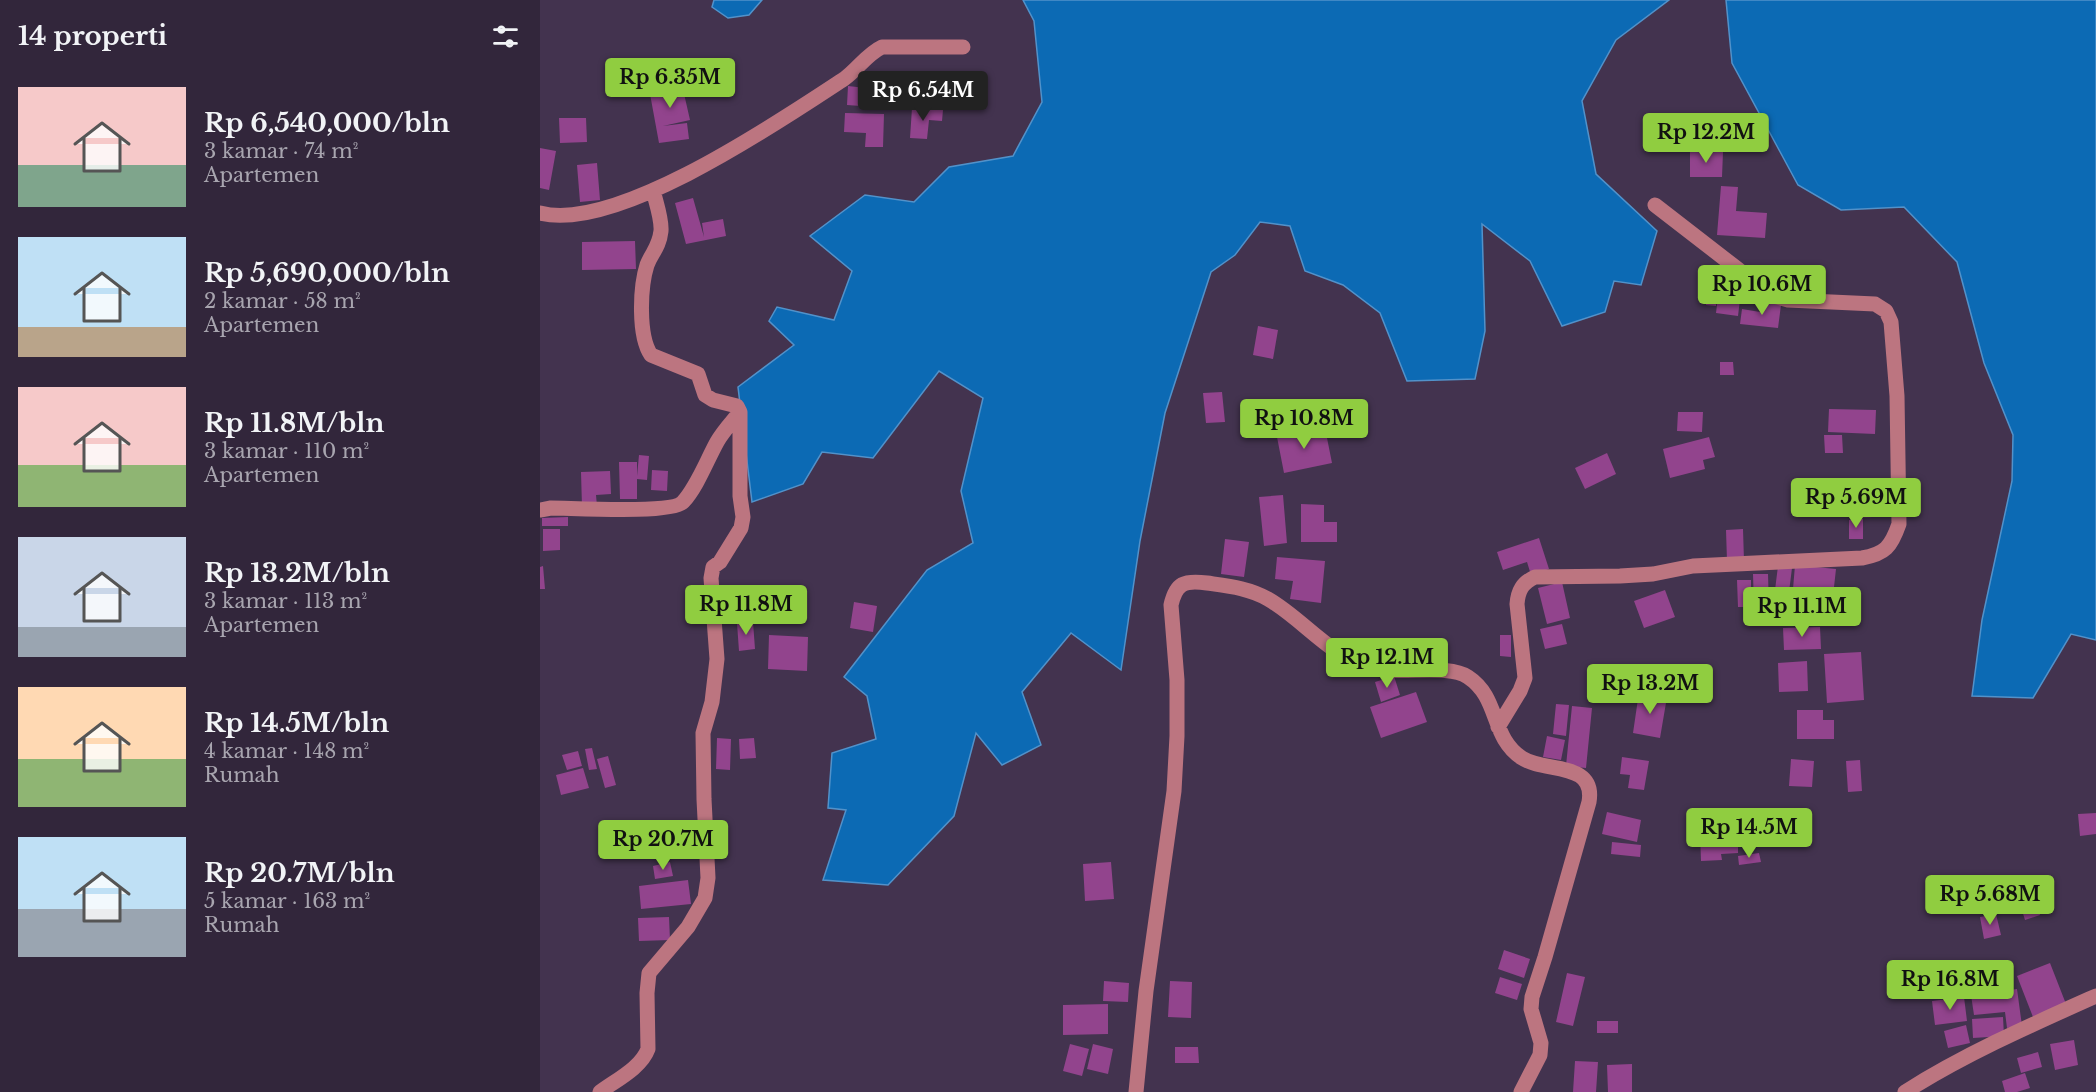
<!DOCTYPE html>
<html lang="id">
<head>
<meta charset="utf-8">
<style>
  :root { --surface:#32263b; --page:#3d3246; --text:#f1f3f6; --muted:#a8a5af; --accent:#90cd40 }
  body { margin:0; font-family:"Libre Baskerville",serif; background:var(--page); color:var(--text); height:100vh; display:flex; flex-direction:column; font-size:22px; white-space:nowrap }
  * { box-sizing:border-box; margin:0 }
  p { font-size:20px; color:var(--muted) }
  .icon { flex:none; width:33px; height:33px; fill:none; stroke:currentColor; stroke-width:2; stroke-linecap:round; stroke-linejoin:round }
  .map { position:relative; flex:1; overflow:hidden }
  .details { display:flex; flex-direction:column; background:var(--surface); width:540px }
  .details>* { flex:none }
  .price { position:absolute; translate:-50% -51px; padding:0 14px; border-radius:6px; background:var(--accent); color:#111; font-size:20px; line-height:39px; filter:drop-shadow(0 2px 3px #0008) }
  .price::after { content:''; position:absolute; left:50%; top:36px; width:18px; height:14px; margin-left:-9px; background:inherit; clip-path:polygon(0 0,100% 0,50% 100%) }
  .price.selected { background:#222; color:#fff }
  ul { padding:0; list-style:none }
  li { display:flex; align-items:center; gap:18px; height:150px; padding:0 18px }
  li span { display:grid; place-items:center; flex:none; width:168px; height:120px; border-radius:0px; color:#555 }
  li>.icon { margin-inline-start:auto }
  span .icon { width:72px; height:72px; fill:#fffc; stroke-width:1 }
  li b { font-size:26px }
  h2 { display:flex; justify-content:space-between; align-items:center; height:72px; padding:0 18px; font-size:26px }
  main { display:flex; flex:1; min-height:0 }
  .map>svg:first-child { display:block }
</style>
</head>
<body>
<main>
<section class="details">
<h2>14 properti<svg class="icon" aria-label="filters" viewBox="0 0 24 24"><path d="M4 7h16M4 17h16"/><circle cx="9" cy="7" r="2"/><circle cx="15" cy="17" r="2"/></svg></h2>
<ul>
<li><span style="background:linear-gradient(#f6c9c9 65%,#7fa58c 0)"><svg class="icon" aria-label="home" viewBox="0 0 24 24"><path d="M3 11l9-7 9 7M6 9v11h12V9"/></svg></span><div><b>Rp 6,540,000/bln</b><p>3 kamar · 74 m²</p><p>Apartemen</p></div></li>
<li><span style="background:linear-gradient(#bfe0f5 75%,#b9a48a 0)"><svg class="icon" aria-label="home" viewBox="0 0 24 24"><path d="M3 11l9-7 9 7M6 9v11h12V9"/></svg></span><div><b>Rp 5,690,000/bln</b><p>2 kamar · 58 m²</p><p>Apartemen</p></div></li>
<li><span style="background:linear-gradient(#f6c9c9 65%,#8fb573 0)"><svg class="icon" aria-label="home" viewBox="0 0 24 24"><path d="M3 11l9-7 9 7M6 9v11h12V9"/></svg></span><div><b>Rp 11.8M/bln</b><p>3 kamar · 110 m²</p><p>Apartemen</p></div></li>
<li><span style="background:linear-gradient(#c9d6e8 75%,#9aa5b1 0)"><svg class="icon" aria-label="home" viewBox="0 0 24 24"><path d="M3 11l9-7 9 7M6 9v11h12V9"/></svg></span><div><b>Rp 13.2M/bln</b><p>3 kamar · 113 m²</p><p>Apartemen</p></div></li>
<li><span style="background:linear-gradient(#ffd9b3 60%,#8fb573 0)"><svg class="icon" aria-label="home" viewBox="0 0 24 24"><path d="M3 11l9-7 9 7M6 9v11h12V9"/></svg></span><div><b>Rp 14.5M/bln</b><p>4 kamar · 148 m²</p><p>Rumah</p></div></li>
<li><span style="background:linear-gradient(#bfe0f5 60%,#9aa5b1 0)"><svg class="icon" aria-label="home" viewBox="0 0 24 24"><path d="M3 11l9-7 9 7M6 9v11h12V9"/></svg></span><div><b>Rp 20.7M/bln</b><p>5 kamar · 163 m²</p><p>Rumah</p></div></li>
</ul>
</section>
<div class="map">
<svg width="1556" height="1092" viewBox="0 0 1556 1092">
  <rect width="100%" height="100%" fill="#43334f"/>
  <path fill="#0c6ab4" stroke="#5292ca" stroke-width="1.5" d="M 174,0 L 222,0 L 209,15 L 188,18 L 172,7 Z
    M 483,0 L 1129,0 L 1076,40 L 1042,101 L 1056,174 L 1117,231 L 1101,285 L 1074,281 L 1065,312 L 1022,326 L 990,261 L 942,224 L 945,331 L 935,379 L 867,381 L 840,313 L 803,285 L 765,271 L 750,226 L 720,222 L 695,255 L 671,272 L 625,413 L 600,541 L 581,670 L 531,633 L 482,692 L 501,745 L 462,765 L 436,733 L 414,816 L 348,885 L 283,880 L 306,810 L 288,808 L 292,753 L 336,739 L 327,696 L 304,677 L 387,570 L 433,543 L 421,491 L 443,398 L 399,371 L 333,458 L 282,452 L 263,484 L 212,502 L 198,387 L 254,345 L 229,321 L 237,307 L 294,320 L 312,271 L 270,236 L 325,195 L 374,202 L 409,167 L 473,156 L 502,102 L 494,21 Z
    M 1186,0 L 1556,0 L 1556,640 L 1531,634 L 1493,698 L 1432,696 L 1442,620 L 1472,481 L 1473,435 L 1444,363 L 1417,262 L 1364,207 L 1301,210 L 1258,185 L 1192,63 Z"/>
  <path fill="#92448d" d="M 140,76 L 150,120 L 123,126 L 147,123 L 149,139 L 119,143 L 108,83 Z
    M 371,76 L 410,77 L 410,102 L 371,101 Z
    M 327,79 L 338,80 L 337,89 L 349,90 L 348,108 L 307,105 L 308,86 L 326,88 Z
    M 372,108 L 403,110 L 402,121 L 389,120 L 387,139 L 370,138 Z
    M 305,113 L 344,114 L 343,147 L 325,147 L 326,133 L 304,132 Z
    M 19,118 L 46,118 L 47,142 L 20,143 Z
    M 0,148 L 16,151 L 9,190 L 0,188 Z
    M 1150,152 L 1183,152 L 1182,177 L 1150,177 Z
    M 57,163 L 60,200 L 40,202 L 37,165 Z
    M 1181,186 L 1198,187 L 1196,211 L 1227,213 L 1225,238 L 1177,235 Z
    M 153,198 L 164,237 L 162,223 L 183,219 L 186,236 L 146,244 L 135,203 Z
    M 95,241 L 96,269 L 42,270 L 42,242 Z
    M 1169,272 L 1178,273 L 1176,306 L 1166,305 Z
    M 1180,280 L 1202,283 L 1198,316 L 1176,313 Z
    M 1221,302 L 1241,305 L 1238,328 L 1200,324 L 1202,309 L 1220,312 Z
    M 718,326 L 738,330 L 733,359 L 713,355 Z
    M 1180,362 L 1193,362 L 1194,375 L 1180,375 Z
    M 682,392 L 685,422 L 666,423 L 663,393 Z
    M 1289,409 L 1336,410 L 1335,434 L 1288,432 Z
    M 1138,412 L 1163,412 L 1162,432 L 1137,431 Z
    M 785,428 L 792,463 L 744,473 L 737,437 Z
    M 1284,435 L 1302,435 L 1303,453 L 1285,453 Z
    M 1169,437 L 1175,457 L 1163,460 L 1165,469 L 1130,478 L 1123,449 Z
    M 1067,453 L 1076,474 L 1045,489 L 1035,468 Z
    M 99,455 L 109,456 L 107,480 L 97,479 L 97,499 L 80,499 L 79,462 L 97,462 L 97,476 Z
    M 112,470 L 128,471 L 127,491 L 111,490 Z
    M 70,471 L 71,494 L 56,495 L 57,506 L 42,507 L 41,472 Z
    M 1328,479 L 1329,492 L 1308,493 L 1307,480 Z
    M 1354,493 L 1355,516 L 1310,518 L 1310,494 Z
    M 743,495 L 747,543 L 724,546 L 719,497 Z
    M 761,504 L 784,505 L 784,522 L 797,522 L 797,542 L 761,542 Z
    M 28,517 L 28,526 L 2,526 L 2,518 Z
    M 1323,519 L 1323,539 L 1309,539 L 1309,520 Z
    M 3,529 L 20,529 L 20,550 L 3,551 Z
    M 1203,529 L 1204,561 L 1187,561 L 1186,530 Z
    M 999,538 L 1009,569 L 991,575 L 987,562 L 963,570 L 957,552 Z
    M 685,539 L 709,542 L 704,577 L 681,574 Z
    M 737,557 L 785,561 L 781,603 L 750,599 L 753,581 L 735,579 Z
    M 1255,565 L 1296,569 L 1292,605 L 1252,601 Z
    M 3,566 L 5,589 L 0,589 L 0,567 Z
    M 1238,566 L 1252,568 L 1248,600 L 1234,598 Z
    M 1213,574 L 1228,574 L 1229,607 L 1214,608 Z
    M 1197,580 L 1211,580 L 1211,607 L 1198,607 Z
    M 1022,582 L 1030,618 L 1007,624 L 998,588 Z
    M 1125,590 L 1135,617 L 1104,628 L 1094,601 Z
    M 314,602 L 337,606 L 333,632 L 310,628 Z
    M 213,622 L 215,649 L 199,651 L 197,623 Z
    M 1022,624 L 1027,644 L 1005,649 L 1000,629 Z
    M 1280,627 L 1281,649 L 1244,650 L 1243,628 Z
    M 229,635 L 268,637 L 267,671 L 228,669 Z
    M 960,635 L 971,635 L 971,657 L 960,656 Z
    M 883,651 L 904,654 L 902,669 L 881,666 Z
    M 1321,652 L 1324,700 L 1287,703 L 1284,654 Z
    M 1267,661 L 1268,691 L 1239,692 L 1238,663 Z
    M 854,676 L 860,695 L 841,702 L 835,682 Z
    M 876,692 L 887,722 L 841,738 L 830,707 Z
    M 1099,692 L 1127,697 L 1120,738 L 1093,733 Z
    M 1016,704 L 1029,705 L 1026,736 L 1013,734 Z
    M 1032,706 L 1052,708 L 1046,768 L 1026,766 Z
    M 1257,710 L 1283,710 L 1283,720 L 1294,720 L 1294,739 L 1257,739 Z
    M 1007,736 L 1025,740 L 1021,760 L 1003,757 Z
    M 177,738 L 191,739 L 190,770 L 176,769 Z
    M 214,738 L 216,758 L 200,759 L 199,739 Z
    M 52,748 L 57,769 L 49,770 L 45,749 Z
    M 38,751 L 42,766 L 27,770 L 22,755 Z
    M 68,756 L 76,785 L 65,788 L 57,759 Z
    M 1082,757 L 1109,761 L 1104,790 L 1088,788 L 1090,775 L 1080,774 Z
    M 1251,759 L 1274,761 L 1272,787 L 1249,786 Z
    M 1320,760 L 1322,791 L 1308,792 L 1306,761 Z
    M 43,768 L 49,788 L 21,795 L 16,775 Z
    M 1067,812 L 1101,820 L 1097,842 L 1062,834 Z
    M 1556,813 L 1556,834 L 1540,836 L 1538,814 Z
    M 1220,816 L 1221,836 L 1200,837 L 1199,817 Z
    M 1198,831 L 1198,853 L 1181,854 L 1182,860 L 1161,861 L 1160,832 Z
    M 1072,842 L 1101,845 L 1100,857 L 1071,854 Z
    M 1219,853 L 1221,862 L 1199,865 L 1198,856 Z
    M 130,862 L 133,876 L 115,879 L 113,866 Z
    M 571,862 L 574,899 L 545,901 L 543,864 Z
    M 148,880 L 151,904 L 101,909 L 99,886 Z
    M 1493,889 L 1500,915 L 1485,920 L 1477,894 Z
    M 1456,914 L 1461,935 L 1444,939 L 1440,917 Z
    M 129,917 L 130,940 L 99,941 L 98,918 Z
    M 964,950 L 990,959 L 984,978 L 958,969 Z
    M 1510,963 L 1526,1004 L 1493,1017 L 1477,976 Z
    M 1027,973 L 1045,977 L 1033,1026 L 1016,1022 Z
    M 960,977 L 982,984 L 977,1000 L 955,993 Z
    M 564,981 L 589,983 L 588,1002 L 563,1001 Z
    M 630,981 L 652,982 L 651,1018 L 628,1017 Z
    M 1477,989 L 1482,1026 L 1467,1028 L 1465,1012 L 1434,1015 L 1431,995 Z
    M 1424,997 L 1427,1021 L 1395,1025 L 1392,1001 Z
    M 568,1004 L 568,1034 L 523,1035 L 523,1005 Z
    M 1463,1017 L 1464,1036 L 1433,1038 L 1432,1019 Z
    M 1057,1021 L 1078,1021 L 1078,1033 L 1057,1033 Z
    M 1426,1025 L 1430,1043 L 1408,1048 L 1404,1031 Z
    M 1534,1040 L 1538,1065 L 1515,1070 L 1510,1044 Z
    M 530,1044 L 549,1049 L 542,1076 L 523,1071 Z
    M 553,1044 L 573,1049 L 568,1074 L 547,1069 Z
    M 635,1047 L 658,1047 L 659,1063 L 635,1063 Z
    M 1498,1052 L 1502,1067 L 1481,1073 L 1477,1058 Z
    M 1035,1061 L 1058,1062 L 1056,1092 L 1033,1092 Z
    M 1092,1064 L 1092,1092 L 1068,1092 L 1067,1065 Z
    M 1485,1073 L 1490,1088 L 1477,1092 L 1465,1092 L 1462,1081 Z"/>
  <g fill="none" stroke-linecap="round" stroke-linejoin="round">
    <path stroke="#bc7580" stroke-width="15" d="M 0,213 C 76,233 240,121 304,79 C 318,69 327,54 342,47 L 423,47
      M 0,510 L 11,508 C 33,508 132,514 143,502 C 157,487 167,460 177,442 C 183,431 192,422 200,412
      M 958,727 L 980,691 L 985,678 L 977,604 C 978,591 982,583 995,577 L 1080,576 L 1113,574 L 1153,566 L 1322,558 C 1345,554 1351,547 1359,524 L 1357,396 L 1351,322 L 1346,311 L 1335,304 L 1248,300 L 1237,297 L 1199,270 L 1115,205
      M 60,1092 C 76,1080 101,1068 108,1049 L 107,993 L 109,973 L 148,927 L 165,898 L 168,878 L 164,799 L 163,733 L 172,702 L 177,659 L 171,578 L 173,567 L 180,562 L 201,528 L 203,517 L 200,496 L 200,412 L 197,406 L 173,400 L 165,395 L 158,374 L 111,355 C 98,336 100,287 107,265 C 112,252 119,248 121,231 C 122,219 116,203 113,190
      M 596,1092 L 606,991 L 634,791 L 637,736 L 637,680 L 631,605 C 636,583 644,580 667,583 C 688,586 709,588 728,599 C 763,619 789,656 830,667 C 857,676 907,663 928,677 C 960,698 950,737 982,758 C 1005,773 1056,761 1049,802 L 1005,957 L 992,997 L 991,1009 L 1001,1043 L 1000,1055 L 981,1092
      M 1365,1092 C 1425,1054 1491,1025 1556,996"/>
  </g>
</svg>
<b class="price" style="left:130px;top:109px">Rp 6.35M</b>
<b class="price selected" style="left:383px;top:122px">Rp 6.54M</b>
<b class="price" style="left:1166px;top:164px">Rp 12.2M</b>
<b class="price" style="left:1222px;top:316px">Rp 10.6M</b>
<b class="price" style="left:764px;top:450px">Rp 10.8M</b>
<b class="price" style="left:1316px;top:529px">Rp 5.69M</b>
<b class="price" style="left:206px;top:636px">Rp 11.8M</b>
<b class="price" style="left:1262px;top:638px">Rp 11.1M</b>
<b class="price" style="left:847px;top:689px">Rp 12.1M</b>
<b class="price" style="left:1110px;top:715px">Rp 13.2M</b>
<b class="price" style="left:1209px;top:859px">Rp 14.5M</b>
<b class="price" style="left:123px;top:871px">Rp 20.7M</b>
<b class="price" style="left:1450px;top:926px">Rp 5.68M</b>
<b class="price" style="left:1410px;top:1011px">Rp 16.8M</b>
</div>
</main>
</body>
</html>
